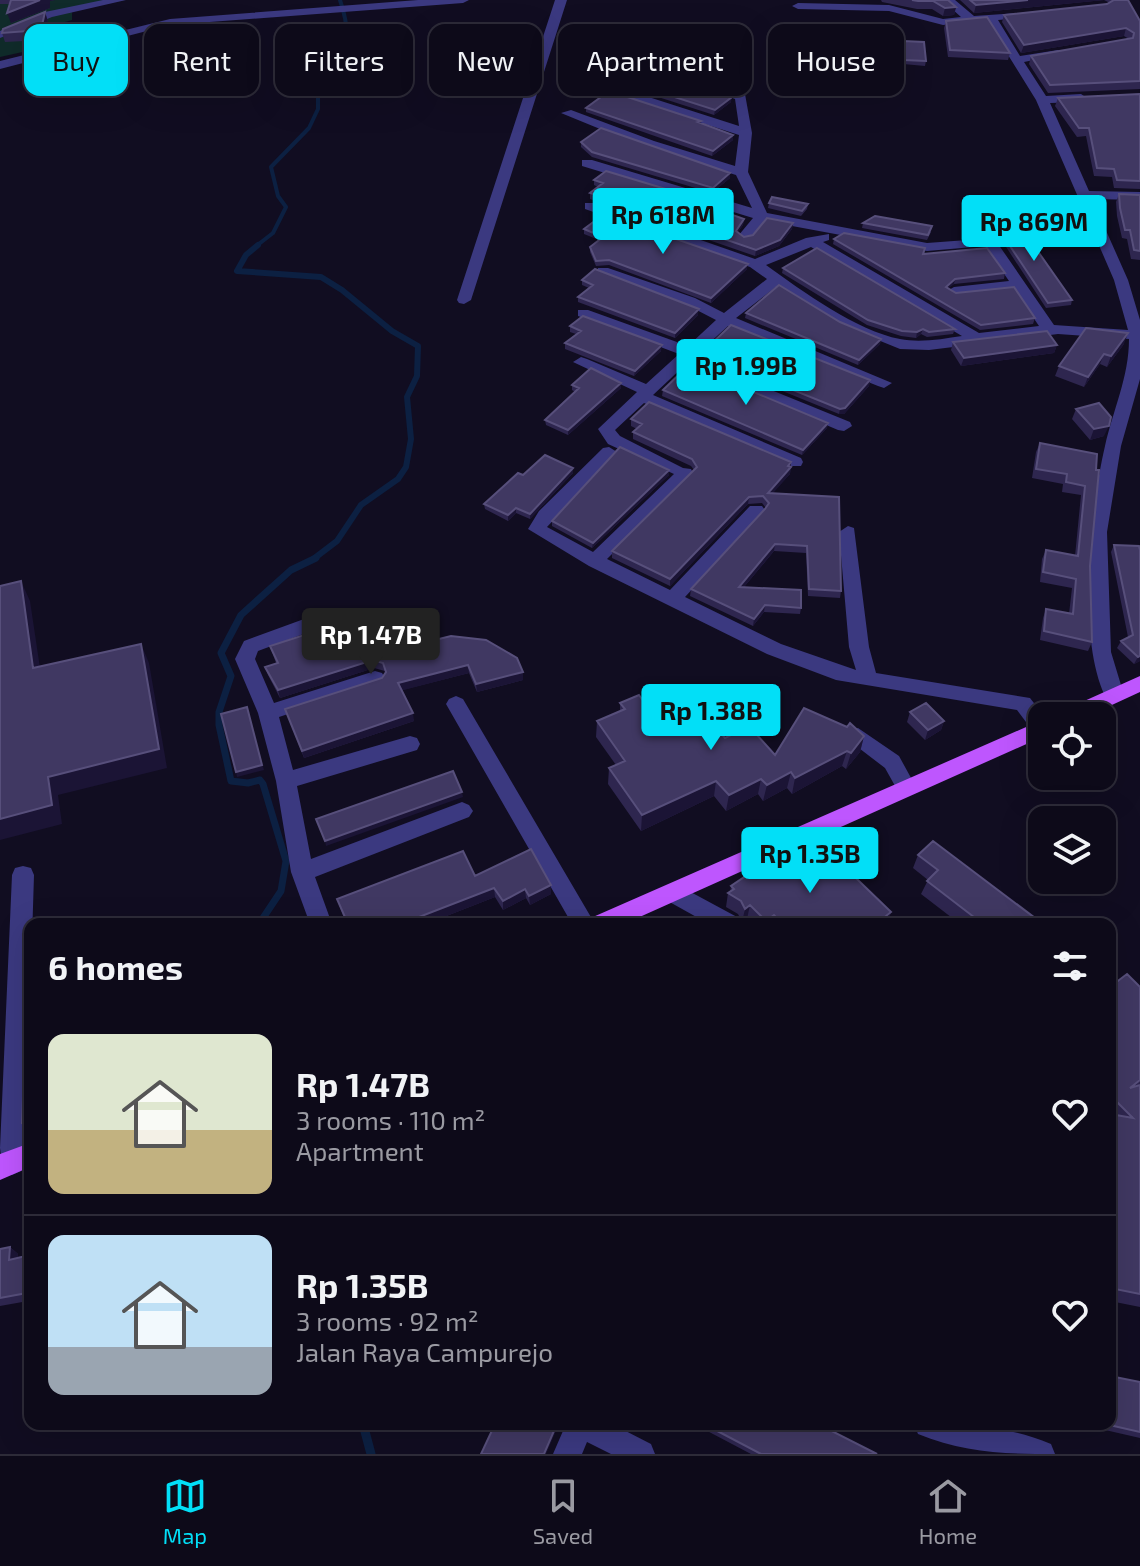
<!DOCTYPE html>
<html lang="en">
<head>
<meta charset="utf-8">
<style>
  :root { --surface:#0d0a19; --page:#1b1826; --text:#f1f3f6; --muted:#9a9aa2; --line:#2d2b38; --accent:#02dff7 }
  body { margin:0; font-family:"Exo 2",sans-serif; background:var(--page); color:var(--text); height:100vh; display:flex; flex-direction:column; font-size:30px; white-space:nowrap }
  * { box-sizing:border-box; margin:0 }
  p { font-size:26px; color:var(--muted) }
  .icon { flex:none; width:44px; height:44px; fill:none; stroke:currentColor; stroke-width:2; stroke-linecap:round; stroke-linejoin:round }
  .map { position:relative; flex:1; overflow:hidden }
  .panel { position:absolute; left:24px; top:918px; width:1092px; height:512px; display:flex; flex-direction:column; background:var(--surface); border-radius:16px; box-shadow:0 8px 32px #0002,0 0 0 2px var(--line) }
  .panel>* { flex:none }
  .banner { position:absolute; left:24px; top:24px; width:1092px; height:72px; display:flex; gap:16px }
  .controls { position:absolute; left:1028px; top:702px; display:grid; gap:16px }
  .controls a { display:grid; place-items:center; width:88px; height:88px; border-radius:16px; background:var(--surface); box-shadow:0 8px 32px #0002,0 0 0 2px var(--line); font-size:40px }
  .price { position:absolute; translate:-50% -68px; padding:0 18px; border-radius:8px; background:var(--accent); color:#111; font-size:26px; line-height:52px; filter:drop-shadow(0 2px 4px #0008) }
  .price::after { content:''; position:absolute; left:50%; top:48px; width:24px; height:18px; margin-left:-12px; background:inherit; clip-path:polygon(0 0,100% 0,50% 100%) }
  .price.on { background:#222; color:#fff }
  ul { padding:0; list-style:none }
  li { display:flex; align-items:center; gap:24px; height:200px; padding:0 24px }
  li+li { border-top:2px solid var(--line) }
  li span { display:grid; place-items:center; flex:none; width:224px; height:160px; border-radius:16px; color:#555 }
  li>.icon { margin-inline-start:auto }
  span .icon { width:96px; height:96px; fill:#fffc; stroke-width:1 }
  li b { font-size:34px }
  h2 { display:flex; justify-content:space-between; align-items:center; height:96px; padding:0 24px; font-size:34px }
  .pill { padding:0 28px; border-radius:16px; background:var(--surface); box-shadow:0 8px 32px #0002,0 0 0 2px var(--line); font-size:28px; line-height:72px }
  .pill.on { background:var(--accent); color:#111 }
  .dock { display:flex; justify-content:space-around; align-items:center; height:112px; border-top:2px solid var(--line); background:var(--surface); font-size:22px; color:var(--muted) }
  .dock a { display:grid; justify-items:center; gap:4px }
  .dock .on { color:var(--accent) }
  .map>svg:first-child { display:block }
</style>
</head>
<body>
<div class="map">
<svg width="1140" height="1454" viewBox="0 0 1140 1454">
  <rect width="100%" height="100%" fill="#110d21"/>
  <path fill="#102b2a" d="M 0,0 L 125,0 L 72,10 L 72,20 L 58,24 L 54,45 L 0,57 Z"/>
  <g fill="none" stroke-linecap="round" stroke-linejoin="round">
    <path stroke="#0c2042" stroke-width="4" d="M 255,247 L 273,233 L 286,207 L 278,196 L 271,167 L 309,128 L 318,109 L 318,97 L 333,79 L 330,73 C 351,49 350,30 340,0"/>
    <path stroke="#0c2042" stroke-width="6" d="M 258,245 L 246,255 L 237,271 L 321,277 L 342,290 L 392,331 L 418,346 L 417,376 L 407,397 L 411,439 L 406,467 L 398,479 L 361,505 L 337,541 L 312,560"/>
    <path stroke="#0c2042" stroke-width="7" d="M 259,924 L 281,891 L 286,861 L 263,784 L 260,780 L 248,783 L 231,781 L 219,725 L 219,712 L 231,676 L 221,653 L 241,615 L 291,570 L 316,558"/>
    <path stroke="#0c2042" stroke-width="9" d="M 363,1424 L 371,1454"/>
    <path fill="#3b3980" fill-rule="evenodd" d="M 103,0 L 126,0 L 52,17 L 0,38 L 0,31 L 45,12 Z
      M 418,0 L 469,0 L 463,3 L 170,25 L 0,69 L 0,61 L 170,19 Z
      M 555,0 L 567,0 L 471,300 L 464,304 L 459,303 L 457,300 Z
      M 942,0 L 955,0 L 974,16 L 1035,12 L 1037,14 L 1031,17 L 998,20 L 1020,56 L 1058,50 L 1064,54 L 1024,62 L 1046,96 L 1081,94 L 1087,98 L 1081,102 L 1050,103 L 1089,191 L 1140,192 L 1140,200 L 1092,199 L 1128,280 L 1140,320 L 1140,379 L 1121,446 L 1107,532 L 1111,652 L 1124,695 L 1121,700 L 1107,700 C 1076,642 1090,510 1105,446 C 1113,410 1129,377 1129,339 L 1058,334 L 929,350 L 900,349 L 841,325 L 777,286 L 736,318 L 892,383 L 884,388 L 878,386 L 728,326 L 693,358 L 850,422 L 852,426 L 844,431 L 838,430 L 685,365 L 653,395 L 801,458 L 803,462 L 801,466 L 789,466 L 644,403 L 615,430 L 620,436 L 683,468 L 691,469 L 693,473 L 607,559 L 670,590 L 750,506 L 762,506 L 765,510 L 762,514 L 685,597 L 781,644 L 856,670 L 849,647 L 839,532 L 848,526 L 854,528 L 869,647 L 876,673 L 1030,698 L 1044,716 L 1042,736 L 1035,734 L 1017,710 L 836,680 L 767,654 L 589,566 L 528,529 L 539,511 L 603,448 L 609,447 L 617,452 L 547,527 L 593,552 L 674,474 L 608,444 L 598,429 L 637,392 L 573,362 L 581,357 L 587,359 L 646,384 L 679,354 L 578,316 L 578,310 L 588,310 L 688,346 L 716,320 L 685,304 L 598,274 L 598,268 L 608,268 L 695,298 L 724,313 L 767,279 L 750,267 L 585,209 L 585,203 L 595,203 L 755,259 L 806,238 L 829,234 L 829,240 L 823,242 L 979,333 L 1039,326 L 1014,289 L 954,295 L 947,291 L 954,287 L 1009,281 L 985,246 L 927,251 L 765,221 L 750,239 L 745,240 L 738,236 L 753,218 L 582,166 L 582,160 L 592,160 L 752,208 L 736,175 L 644,147 L 561,113 L 571,110 L 654,141 L 735,166 L 739,135 L 575,82 L 575,76 L 583,76 L 739,126 L 735,99 L 676,77 L 686,74 L 745,94 L 752,133 L 748,172 L 767,213 L 927,243 L 994,238 L 1054,325 L 1128,330 L 1114,280 L 1036,100 L 987,21 L 943,25 L 889,11 L 798,9 L 792,6 L 798,3 L 889,5 L 943,19 L 961,17 ZM 811,247 L 962,336 C 942,339 920,343 900,339 C 857,331 802,291 766,265 Z
      M 326,611 L 335,618 L 333,623 L 258,651 L 255,659 L 274,703 L 375,671 L 382,673 L 385,678 L 382,683 L 279,717 L 293,770 L 410,736 L 417,738 L 420,744 L 417,750 L 297,786 L 311,859 L 462,802 L 469,805 L 473,811 L 469,817 L 315,877 L 332,924 L 310,924 L 291,872 L 276,781 L 258,713 L 235,659 L 244,641 Z
      M 456,696 L 463,699 L 595,924 L 572,924 L 446,704 L 449,699 Z
      M 858,728 L 899,756 L 916,787 L 913,793 L 906,795 L 899,793 L 885,768 L 851,742 L 848,736 L 851,730 Z
      M 23,866 L 31,868 L 34,875 L 25,1162 L 21,1171 L 12,1175 L 3,1171 L 0,1148 L 12,875 L 15,868 Z
      M 674,883 L 737,917 L 740,924 L 709,924 L 666,900 L 663,893 L 666,886 Z
      M 566,1424 L 612,1424 L 651,1444 L 655,1454 L 611,1454 L 587,1442 L 582,1454 L 553,1454 Z
      M 914,1424 C 962,1424 1006,1425 1051,1444 L 1055,1454 C 1006,1454 964,1453 918,1434 Z"/>
    <path fill="#be56fe" fill-rule="evenodd" d="M 1140,676 L 1140,692 L 1088,716 L 1059,716 L 1062,711 Z
      M 1042,720 L 1042,737 L 624,924 L 590,924 L 593,917 Z
      M 30,1143 L 30,1167 L 0,1180 L 0,1154 Z"/>
  </g>
  <path fill="#2e264f" d="M 0,0 L 55,0 L 50,1 L 50,8 L 11,23 L 10,4 L 0,4 Z
    M 881,0 L 948,0 L 956,7 L 954,15 L 943,16 L 932,9 L 917,9 L 882,2 Z
    M 960,0 L 1128,0 L 1140,21 L 1140,89 L 1048,93 L 1029,64 L 1031,56 L 1129,39 L 1124,36 L 1021,53 L 1002,22 L 1004,15 L 1107,4 L 1110,3 L 1104,0 L 974,13 Z
    M 45,12 L 48,22 L 44,40 L 5,42 L 2,33 Z
    M 946,21 L 1010,53 L 1008,60 L 948,57 L 944,28 Z
    M 903,41 L 926,61 L 925,66 L 903,64 L 902,46 Z
    M 624,81 L 659,85 L 731,102 L 714,115 L 624,86 Z
    M 1140,94 L 1140,189 L 1114,188 L 1112,177 L 1094,176 L 1086,136 L 1077,137 L 1055,106 L 1058,98 Z
    M 586,108 L 701,121 L 701,123 L 733,135 L 733,140 L 712,156 L 586,112 Z
    M 581,142 L 730,173 L 730,178 L 712,193 L 592,157 L 581,147 Z
    M 594,180 L 699,203 L 744,219 L 743,225 L 738,232 L 744,237 L 793,223 L 792,229 L 779,246 L 755,256 L 590,199 L 590,193 L 598,187 L 594,185 Z
    M 1119,194 L 1140,195 L 1140,260 L 1131,259 L 1127,239 L 1122,238 L 1117,216 L 1116,202 Z
    M 769,203 L 808,204 L 807,209 L 801,216 L 768,208 Z
    M 863,223 L 931,232 L 927,240 L 862,228 Z
    M 996,225 L 1072,300 L 1071,305 L 1046,308 L 995,230 Z
    M 584,229 L 747,269 L 711,303 L 609,265 L 596,266 L 590,252 L 590,247 L 599,240 L 584,234 Z
    M 834,239 L 923,253 L 1005,273 L 1004,279 L 954,284 L 948,288 L 956,293 L 1035,318 L 1033,324 L 980,330 L 833,244 Z
    M 783,268 L 955,329 L 953,334 L 927,337 L 921,334 L 916,338 L 901,336 L 867,325 L 782,273 Z
    M 582,280 L 698,315 L 675,338 L 578,302 L 578,297 L 589,288 L 582,285 Z
    M 746,313 L 881,339 L 880,344 L 858,365 L 745,318 Z
    M 570,326 L 661,351 L 634,376 L 565,349 L 565,343 L 576,334 L 570,332 Z
    M 953,342 L 1057,345 L 1054,353 L 961,366 L 951,350 Z
    M 1124,344 L 1107,367 L 1100,364 L 1084,387 L 1055,376 L 1059,366 Z
    M 702,353 L 870,380 L 869,386 L 844,414 L 839,414 L 701,358 Z
    M 621,383 L 621,388 L 568,435 L 546,425 L 545,420 L 575,392 L 572,390 L 572,385 Z
    M 663,390 L 828,423 L 827,428 L 802,455 L 662,396 Z
    M 1076,409 L 1104,436 L 1090,440 L 1072,419 Z
    M 631,419 L 791,462 L 790,474 L 772,493 L 841,591 L 840,598 L 808,596 L 806,553 L 774,551 L 744,587 L 801,608 L 800,614 L 764,612 L 753,626 L 690,596 L 691,589 L 766,508 L 762,503 L 748,504 L 670,586 L 612,558 L 612,551 L 694,470 L 691,466 L 633,439 L 633,432 L 637,429 L 631,426 Z
    M 1040,443 L 1097,454 L 1090,566 L 1092,642 L 1088,651 L 1040,640 L 1043,618 L 1046,609 L 1069,614 L 1072,588 L 1040,582 L 1042,559 L 1046,550 L 1075,556 L 1081,495 L 1062,492 L 1063,484 L 1032,478 L 1036,452 Z
    M 573,468 L 573,473 L 530,519 L 516,513 L 508,521 L 485,509 L 484,504 L 523,475 Z
    M 669,470 L 669,475 L 592,548 L 552,526 L 552,521 Z
    M 1114,545 L 1140,661 L 1134,664 L 1117,648 L 1121,641 L 1128,637 L 1111,552 Z
    M 451,636 L 523,680 L 477,692 L 469,673 L 402,690 L 414,721 L 304,758 L 285,709 L 382,678 L 385,673 L 385,671 L 374,668 L 280,698 L 268,675 L 265,667 L 276,663 L 270,646 L 382,653 Z
    M 620,703 L 651,712 L 677,718 L 725,738 L 775,755 L 864,736 L 860,752 L 846,769 L 842,766 L 792,794 L 787,788 L 763,801 L 758,794 L 726,811 L 714,796 L 641,831 L 608,784 L 609,768 L 616,765 L 596,737 L 597,721 L 620,711 Z
    M 910,712 L 944,721 L 941,730 L 925,740 L 907,722 Z
    M 918,855 L 1043,924 L 960,924 L 921,894 L 928,880 L 913,868 Z
    M 475,876 L 551,894 L 530,905 L 526,898 L 503,910 L 495,897 L 426,924 L 346,924 L 337,899 Z
    M 794,877 L 891,912 L 887,924 L 753,924 L 747,919 L 742,922 L 738,914 L 726,907 L 728,893 L 730,892 L 731,886 Z
    M 1110,987 L 1140,987 L 1140,1084 L 1139,1085 L 1140,1085 L 1140,1307 L 1110,1301 Z
    M 10,1247 L 18,1254 L 18,1257 L 30,1255 L 28,1301 L 0,1306 L 0,1249 Z
    M 1140,1382 L 1140,1438 L 1079,1424 L 1110,1424 Z
    M 694,1424 L 818,1424 L 877,1454 L 751,1454 Z"/>
  <path fill="#1b1435" d="M 40,0 L 55,0 L 50,1 L 50,8 L 11,23 L 7,13 Z
    M 1028,0 L 1104,0 L 974,13 L 976,5 Z
    M 956,7 L 954,15 L 943,16 L 945,8 Z
    M 45,12 L 48,22 L 44,40 L 41,30 Z
    M 1126,28 L 1124,36 L 1021,53 L 1024,45 Z
    M 732,97 L 731,102 L 714,115 L 715,110 Z
    M 733,135 L 733,140 L 712,156 L 713,151 Z
    M 730,173 L 730,178 L 712,193 L 713,188 Z
    M 744,219 L 743,225 L 735,237 L 736,231 Z
    M 793,223 L 792,229 L 779,246 L 755,256 L 756,250 Z
    M 748,264 L 747,269 L 711,303 L 711,298 Z
    M 955,279 L 954,284 L 944,292 L 946,287 Z
    M 699,309 L 698,315 L 675,338 L 675,333 Z
    M 923,329 L 921,334 L 916,338 L 917,332 Z
    M 1128,333 L 1124,344 L 1107,367 L 1111,356 Z
    M 881,339 L 880,344 L 858,365 L 859,360 Z
    M 662,345 L 661,351 L 634,376 L 635,371 Z
    M 1057,345 L 1054,353 L 961,366 L 964,358 Z
    M 1104,354 L 1100,364 L 1084,387 L 1088,377 Z
    M 870,380 L 869,386 L 844,414 L 839,414 L 840,409 Z
    M 621,383 L 621,388 L 568,435 L 568,430 Z
    M 828,423 L 827,428 L 802,455 L 803,450 Z
    M 1109,426 L 1104,436 L 1090,440 L 1094,429 Z
    M 791,462 L 790,474 L 767,500 L 768,493 Z
    M 573,468 L 573,473 L 530,519 L 530,514 Z
    M 669,470 L 669,475 L 592,548 L 593,543 Z
    M 749,497 L 748,504 L 670,586 L 670,579 Z
    M 516,508 L 516,513 L 508,521 L 508,515 Z
    M 775,544 L 774,551 L 738,594 L 739,587 Z
    M 21,581 L 30,601 L 43,688 L 33,668 Z
    M 765,605 L 764,612 L 753,626 L 754,619 Z
    M 141,644 L 149,663 L 167,768 L 58,795 L 62,824 L 0,840 L 0,819 L 48,777 Z
    M 1140,656 L 1140,661 L 1134,664 L 1138,657 Z
    M 373,660 L 374,668 L 280,698 L 278,690 Z
    M 468,665 L 469,673 L 400,691 L 398,683 Z
    M 523,672 L 523,680 L 477,692 L 476,684 Z
    M 247,707 L 264,770 L 237,777 L 236,772 Z
    M 413,713 L 414,721 L 304,758 L 302,751 Z
    M 944,721 L 941,730 L 925,740 L 928,730 Z
    M 864,736 L 860,752 L 846,769 L 851,753 Z
    M 847,751 L 842,766 L 792,794 L 795,778 Z
    M 791,772 L 787,788 L 763,801 L 767,785 Z
    M 761,779 L 758,794 L 726,811 L 729,795 Z
    M 716,781 L 714,796 L 641,831 L 642,815 Z
    M 462,792 L 463,797 L 326,846 L 325,841 Z
    M 551,885 L 551,894 L 530,905 L 529,896 Z
    M 494,888 L 495,897 L 426,924 L 401,924 Z
    M 525,889 L 526,898 L 503,910 L 503,901 Z
    M 750,905 L 747,919 L 742,922 L 745,909 Z
    M 891,912 L 887,924 L 876,924 Z
    M 774,915 L 772,924 L 765,924 L 766,921 Z
    M 30,1121 L 30,1130 L 29,1130 L 22,1123 Z
    M 10,1247 L 18,1254 L 17,1267 L 9,1260 Z
    M 557,1424 L 559,1424 L 546,1454 L 544,1454 Z"/>
  <path fill="#403862" stroke="#574f7b" stroke-width="2" d="M 11,0 L 40,0 L 7,13 Z
    M 912,0 L 948,0 L 956,7 L 945,8 L 933,1 L 918,1 Z
    M 970,0 L 1028,0 L 976,5 Z
    M 1114,0 L 1128,0 L 1140,21 L 1140,81 L 1050,85 L 1031,56 L 1133,38 L 1134,33 L 1126,28 L 1024,45 L 1004,15 L 1107,4 Z
    M 45,12 L 41,30 L 2,33 L 3,29 Z
    M 987,17 L 1010,53 L 950,50 L 946,21 Z
    M 903,41 L 924,42 L 926,61 L 904,60 Z
    M 631,76 L 659,85 L 670,77 L 732,97 L 715,110 L 624,81 Z
    M 609,91 L 701,121 L 698,122 L 733,135 L 713,151 L 586,108 Z
    M 1140,94 L 1140,181 L 1117,180 L 1114,169 L 1097,168 L 1089,128 L 1079,128 L 1058,98 Z
    M 601,128 L 730,173 L 713,188 L 592,152 L 581,142 Z
    M 606,171 L 699,199 L 696,202 L 744,219 L 736,231 L 744,237 L 753,235 L 767,218 L 793,223 L 780,240 L 756,250 L 590,193 L 603,183 L 594,180 Z
    M 1119,194 L 1140,195 L 1140,251 L 1134,250 L 1130,230 L 1125,230 L 1120,208 Z
    M 772,197 L 808,204 L 802,211 L 769,203 Z
    M 604,214 L 748,264 L 711,298 L 609,260 L 596,261 L 590,247 L 603,237 L 584,229 Z
    M 875,216 L 932,226 L 928,235 L 863,223 Z
    M 1018,223 L 1072,300 L 1048,303 L 996,225 Z
    M 844,233 L 925,248 L 923,254 L 987,248 L 1005,273 L 955,279 L 946,287 L 956,293 L 1014,287 L 1035,318 L 981,325 L 834,239 Z
    M 817,248 L 955,329 L 929,332 L 923,329 L 917,332 L 902,331 L 868,320 L 783,268 Z
    M 595,269 L 699,309 L 675,333 L 578,297 L 593,285 L 582,280 Z
    M 779,285 L 840,322 L 881,339 L 859,360 L 746,313 Z
    M 583,316 L 662,345 L 635,371 L 565,343 L 581,331 L 570,326 Z
    M 731,325 L 870,380 L 845,408 L 840,409 L 702,353 Z
    M 1086,328 L 1128,333 L 1111,356 L 1104,354 L 1088,377 L 1059,366 Z
    M 1047,331 L 1057,345 L 964,358 L 953,342 Z
    M 689,365 L 828,423 L 803,450 L 663,390 Z
    M 591,368 L 621,383 L 568,430 L 545,420 L 579,388 L 572,385 Z
    M 649,402 L 791,462 L 788,466 L 791,467 L 768,493 L 839,497 L 841,591 L 809,589 L 807,546 L 775,544 L 739,587 L 801,590 L 801,608 L 765,605 L 754,619 L 691,589 L 765,509 L 769,503 L 763,496 L 749,497 L 670,579 L 612,551 L 697,467 L 692,459 L 633,432 L 642,424 L 631,419 Z
    M 1099,403 L 1111,417 L 1109,426 L 1094,429 L 1076,409 Z
    M 1040,443 L 1097,454 L 1096,470 L 1099,470 L 1090,566 L 1092,642 L 1044,631 L 1046,609 L 1073,614 L 1076,579 L 1043,572 L 1046,550 L 1078,556 L 1085,486 L 1066,482 L 1067,474 L 1036,469 Z
    M 620,447 L 669,470 L 593,543 L 552,521 Z
    M 545,455 L 573,468 L 530,514 L 516,508 L 508,515 L 484,504 L 518,473 L 523,475 Z
    M 1114,545 L 1139,546 L 1140,550 L 1140,656 L 1138,657 L 1121,641 L 1133,635 Z
    M 21,581 L 33,668 L 141,644 L 159,749 L 48,777 L 52,805 L 0,819 L 0,586 Z
    M 363,616 L 382,653 L 451,636 L 486,640 L 517,658 L 523,672 L 476,684 L 468,665 L 398,683 L 413,713 L 302,751 L 285,709 L 382,678 L 386,672 L 383,663 L 373,660 L 278,690 L 265,667 L 278,663 L 270,646 Z
    M 639,695 L 651,712 L 667,705 L 677,718 L 698,708 L 725,738 L 749,726 L 775,755 L 804,708 L 847,727 L 850,723 L 864,736 L 851,753 L 847,751 L 795,778 L 791,772 L 767,785 L 761,779 L 729,795 L 716,781 L 642,815 L 609,768 L 625,761 L 597,721 L 625,709 L 620,703 Z
    M 926,703 L 944,721 L 928,730 L 910,712 Z
    M 247,707 L 262,765 L 236,772 L 221,714 Z
    M 453,771 L 462,792 L 325,841 L 316,819 Z
    M 933,841 L 1043,924 L 983,924 L 927,881 L 938,870 L 918,855 Z
    M 531,849 L 551,885 L 529,896 L 525,889 L 503,901 L 494,888 L 401,924 L 348,924 L 337,899 L 463,851 L 475,876 Z
    M 829,852 L 891,912 L 876,924 L 796,924 L 795,923 L 793,924 L 783,924 L 774,915 L 766,921 L 750,905 L 745,909 L 741,901 L 728,893 L 734,889 L 731,886 L 774,857 L 794,877 Z
    M 1127,974 L 1140,987 L 1140,1080 L 1130,1088 L 1140,1085 L 1140,1294 L 1110,1288 L 1110,1114 L 1133,1118 L 1110,1095 L 1110,987 Z
    M 30,989 L 30,1121 L 22,1123 L 27,990 Z
    M 10,1247 L 9,1260 L 30,1255 L 30,1337 L 27,1293 L 0,1298 L 0,1249 Z
    M 1110,1376 L 1140,1382 L 1140,1432 L 1105,1424 L 1110,1424 Z
    M 495,1424 L 557,1424 L 544,1454 L 481,1454 Z
    M 704,1424 L 818,1424 L 877,1454 L 761,1454 Z"/>
</svg>
<div class="controls">
<a><svg class="icon" aria-label="locate" viewBox="0 0 24 24"><circle cx="12" cy="12" r="6"/><path d="M12 2v4M12 18v4M2 12h4M18 12h4"/></svg></a>
<a><svg class="icon" aria-label="layers" viewBox="0 0 24 24"><path d="M12 4l9 5-9 5-9-5zM3 14l9 5 9-5"/></svg></a>
</div>
<b class="price" style="left:663px;top:256px">Rp 618M</b>
<b class="price" style="left:1034px;top:263px">Rp 869M</b>
<b class="price" style="left:746px;top:407px">Rp 1.99B</b>
<b class="price on" style="left:371px;top:676px">Rp 1.47B</b>
<b class="price" style="left:711px;top:752px">Rp 1.38B</b>
<b class="price" style="left:810px;top:895px">Rp 1.35B</b>
<div class="banner">
<a class="pill on">Buy</a>
<a class="pill">Rent</a>
<a class="pill">Filters</a>
<a class="pill">New</a>
<a class="pill">Apartment</a>
<a class="pill">House</a>
</div>
<section class="panel">
<h2>6 homes<svg class="icon" aria-label="filters" viewBox="0 0 24 24"><path d="M4 7h16M4 17h16"/><circle cx="9" cy="7" r="2"/><circle cx="15" cy="17" r="2"/></svg></h2>
<ul>
<li><span style="background:linear-gradient(#dfe7d0 60%,#c2b280 0)"><svg class="icon" aria-label="home" viewBox="0 0 24 24"><path d="M3 11l9-7 9 7M6 9v11h12V9"/></svg></span><div><b>Rp 1.47B</b><p>3 rooms · 110 m²</p><p>Apartment</p></div><svg class="icon" aria-label="heart" viewBox="0 0 24 24"><path d="M12 20l-8-8c-3-5 5-10 8-4 3-6 11-1 8 4z"/></svg></li>
<li><span style="background:linear-gradient(#bfe0f5 70%,#9aa5b1 0)"><svg class="icon" aria-label="home" viewBox="0 0 24 24"><path d="M3 11l9-7 9 7M6 9v11h12V9"/></svg></span><div><b>Rp 1.35B</b><p>3 rooms · 92 m²</p><p>Jalan Raya Campurejo</p></div><svg class="icon" aria-label="heart" viewBox="0 0 24 24"><path d="M12 20l-8-8c-3-5 5-10 8-4 3-6 11-1 8 4z"/></svg></li>
</ul>
</section>
</div>
<nav class="dock">
<a class="on"><svg class="icon" aria-label="map" viewBox="0 0 24 24"><path d="M3 6l6-2 6 2 6-2v14l-6 2-6-2-6 2zM9 4v14M15 6v14"/></svg>Map</a>
<a><svg class="icon" aria-label="saved" viewBox="0 0 24 24"><path d="M7 4h10v16l-5-4-5 4z"/></svg>Saved</a>
<a><svg class="icon" aria-label="home" viewBox="0 0 24 24"><path d="M3 11l9-7 9 7M6 9v11h12V9"/></svg>Home</a>
</nav>
</body>
</html>
